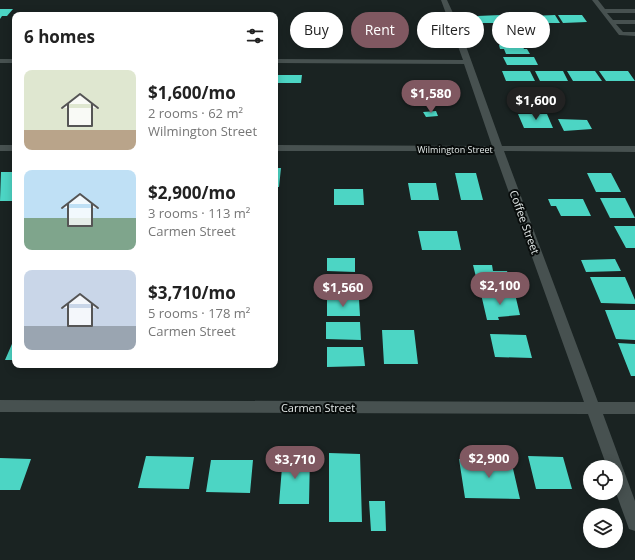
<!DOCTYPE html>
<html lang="en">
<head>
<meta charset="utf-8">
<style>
  :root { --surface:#fff; --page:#f6f6f6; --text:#222; --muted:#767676; --accent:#805861 }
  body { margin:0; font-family:"Open Sans",sans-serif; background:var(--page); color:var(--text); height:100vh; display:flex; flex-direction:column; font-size:15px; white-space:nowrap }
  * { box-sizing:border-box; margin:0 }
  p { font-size:13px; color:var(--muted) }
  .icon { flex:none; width:22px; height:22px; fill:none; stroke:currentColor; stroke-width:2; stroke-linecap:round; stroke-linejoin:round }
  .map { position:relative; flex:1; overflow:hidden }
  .drawer { position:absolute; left:12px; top:12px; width:266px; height:356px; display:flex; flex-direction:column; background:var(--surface); border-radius:8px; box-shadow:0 2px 10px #0003 }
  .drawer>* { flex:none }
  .top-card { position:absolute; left:290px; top:12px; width:285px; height:36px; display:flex; gap:8px }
  .fabs { position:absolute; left:583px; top:460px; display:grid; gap:8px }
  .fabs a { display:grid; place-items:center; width:40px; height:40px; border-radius:50%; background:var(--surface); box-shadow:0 2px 10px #0003; font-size:20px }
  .price { position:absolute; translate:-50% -34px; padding:0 9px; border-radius:14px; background:var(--accent); color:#fff; font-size:13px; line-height:26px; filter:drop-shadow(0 1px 2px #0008) }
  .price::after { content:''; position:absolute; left:50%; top:24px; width:12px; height:9px; margin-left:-6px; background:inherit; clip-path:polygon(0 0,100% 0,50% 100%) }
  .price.selected { background:#222; color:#fff }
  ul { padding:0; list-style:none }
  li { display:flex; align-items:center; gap:12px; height:100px; padding:0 12px }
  li span { display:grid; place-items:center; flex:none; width:112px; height:80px; border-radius:8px; color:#555 }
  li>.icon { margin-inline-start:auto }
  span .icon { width:48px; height:48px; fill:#fffc; stroke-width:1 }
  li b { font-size:17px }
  h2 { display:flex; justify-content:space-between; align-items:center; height:48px; padding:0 12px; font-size:17px }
  .tag { padding:0 14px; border-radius:18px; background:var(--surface); box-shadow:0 2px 10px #0003; font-size:14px; line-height:36px }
  .tag.selected { background:var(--accent); color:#fff }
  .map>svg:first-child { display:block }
</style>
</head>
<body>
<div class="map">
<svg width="635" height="560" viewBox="0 0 635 560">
  <rect width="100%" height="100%" fill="#1a2322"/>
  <path fill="#4cd5c4" d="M 0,9 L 13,9 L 7,16 L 2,16 L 0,19 Z
    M 501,15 L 505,23 L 481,23 L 477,16 Z
    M 528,15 L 532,23 L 508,23 L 504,16 Z
    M 555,15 L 560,23 L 536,23 L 531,16 Z
    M 558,15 L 582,15 L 587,22 L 563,23 Z
    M 499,41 L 520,41 L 524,49 L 527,49 L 530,54 L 506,54 L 504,49 L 500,49 L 499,45 L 501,45 Z
    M 503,57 L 534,57 L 538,65 L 507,65 Z
    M 502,71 L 530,71 L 535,81 L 506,81 Z
    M 535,71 L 563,71 L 568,81 L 540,81 Z
    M 567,71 L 595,71 L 602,81 L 573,81 Z
    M 599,71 L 628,71 L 635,81 L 606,81 Z
    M 278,75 L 302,75 L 301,83 L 277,83 Z
    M 509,94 L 539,95 L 546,109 L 521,109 L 515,101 L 512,101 Z
    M 436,111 L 438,116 L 426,117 L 423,112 Z
    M 518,114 L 547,114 L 553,128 L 524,128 Z
    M 558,119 L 587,120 L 592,129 L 564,131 Z
    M 275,168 L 281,168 L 279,187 L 275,187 Z
    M 1,172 L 15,172 L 15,201 L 0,201 Z
    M 455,173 L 476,173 L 483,200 L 461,200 Z
    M 587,173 L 611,173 L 621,192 L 596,192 Z
    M 408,183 L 436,183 L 439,200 L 411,200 Z
    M 334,189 L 363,189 L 364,205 L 334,205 Z
    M 600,198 L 625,198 L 635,218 L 610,218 Z
    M 548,199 L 583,199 L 591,216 L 561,216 L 556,206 L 551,206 Z
    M 614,226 L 635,226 L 635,248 L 626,248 Z
    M 418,231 L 457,231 L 461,250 L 422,250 Z
    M 327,258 L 355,258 L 355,272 L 327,271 Z
    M 615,259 L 621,271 L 586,272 L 581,260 Z
    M 473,265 L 492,265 L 493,271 L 507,271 L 513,289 L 479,289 Z
    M 590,277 L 625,277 L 635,300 L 635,304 L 601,303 Z
    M 329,278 L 357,278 L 358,293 L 329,293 Z
    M 481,294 L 515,294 L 520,315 L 498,317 L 499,320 L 487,320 Z
    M 327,299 L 359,299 L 360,316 L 327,316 Z
    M 605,310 L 635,310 L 635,340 L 616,339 Z
    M 326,322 L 360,322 L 361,340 L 326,339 Z
    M 382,330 L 414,330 L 418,364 L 384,364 Z
    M 490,334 L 526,335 L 532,358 L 495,357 Z
    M 15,337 L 15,360 L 5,360 Z
    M 618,343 L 635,344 L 635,376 L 631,376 Z
    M 327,347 L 363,347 L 365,366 L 327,367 Z
    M 329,453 L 360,454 L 362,522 L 329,522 Z
    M 283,455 L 310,455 L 309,504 L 279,504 Z
    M 146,456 L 194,457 L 189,489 L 138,488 Z
    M 528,456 L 563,457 L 572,489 L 536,489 Z
    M 0,458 L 31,459 L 20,490 L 0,490 Z
    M 459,459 L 511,460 L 520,499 L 465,498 Z
    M 211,460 L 253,460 L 250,493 L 206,492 Z
    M 369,501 L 385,501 L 386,531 L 371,531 Z"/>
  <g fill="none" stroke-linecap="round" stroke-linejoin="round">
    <path fill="#475150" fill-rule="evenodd" d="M 592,0 L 598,0 L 605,9 L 635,9 L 635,13 L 607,13 L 613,20 L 635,20 L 635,24 L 616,24 L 623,32 L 635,32 L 635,36 L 619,35 Z"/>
    <path fill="#475150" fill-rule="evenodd" d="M 441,0 L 447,0 L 458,24 L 502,146 L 635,146 L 635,152 L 504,151 L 598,402 L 635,402 L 635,414 L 603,414 L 635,501 L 635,531 L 629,529 L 616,493 L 616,467 L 607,467 L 588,414 L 0,412 L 0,400 L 584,402 L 494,151 L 275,151 L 275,145 L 492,146 L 464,64 L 275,63 L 275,59 L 463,60 Z
      M 0,59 L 15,59 L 15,63 L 0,63 Z
      M 0,145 L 15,145 L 15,151 L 0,151 Z"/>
  </g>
  <g text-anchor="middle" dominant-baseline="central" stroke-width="4" stroke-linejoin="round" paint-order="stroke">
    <g font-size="9" fill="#e3e9e8" stroke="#080c0b">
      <text x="455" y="149">Wilmington Street</text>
    </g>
    <g font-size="11" fill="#e3e9e8" stroke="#080c0b">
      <text transform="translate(525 222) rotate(70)">Coffee Street</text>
      <text x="318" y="407">Carmen Street</text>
    </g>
  </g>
</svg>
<div class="fabs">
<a><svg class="icon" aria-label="locate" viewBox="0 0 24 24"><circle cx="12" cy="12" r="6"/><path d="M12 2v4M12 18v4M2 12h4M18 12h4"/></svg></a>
<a><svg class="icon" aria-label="layers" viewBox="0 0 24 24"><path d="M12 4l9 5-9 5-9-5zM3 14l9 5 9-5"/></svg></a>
</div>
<b class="price" style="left:431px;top:114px">$1,580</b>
<b class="price selected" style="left:536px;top:121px">$1,600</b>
<b class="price" style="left:500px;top:306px">$2,100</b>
<b class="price" style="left:343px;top:308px">$1,560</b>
<b class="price" style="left:489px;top:479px">$2,900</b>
<b class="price" style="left:295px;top:480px">$3,710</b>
<div class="top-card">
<a class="tag">Buy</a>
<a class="tag selected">Rent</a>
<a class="tag">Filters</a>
<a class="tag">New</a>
</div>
<section class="drawer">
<h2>6 homes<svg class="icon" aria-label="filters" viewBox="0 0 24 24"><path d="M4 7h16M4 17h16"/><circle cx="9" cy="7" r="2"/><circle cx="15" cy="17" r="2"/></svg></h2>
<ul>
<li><span style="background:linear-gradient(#dfe7d0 75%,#b9a48a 0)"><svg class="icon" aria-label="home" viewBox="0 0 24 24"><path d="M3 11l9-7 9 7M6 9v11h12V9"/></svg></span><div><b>$1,600/mo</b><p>2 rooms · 62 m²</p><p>Wilmington Street</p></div></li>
<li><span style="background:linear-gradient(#bfe0f5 60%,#7fa58c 0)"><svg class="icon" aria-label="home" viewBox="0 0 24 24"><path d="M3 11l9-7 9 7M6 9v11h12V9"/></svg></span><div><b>$2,900/mo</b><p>3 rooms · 113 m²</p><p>Carmen Street</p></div></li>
<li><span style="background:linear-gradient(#c9d6e8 70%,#9aa5b1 0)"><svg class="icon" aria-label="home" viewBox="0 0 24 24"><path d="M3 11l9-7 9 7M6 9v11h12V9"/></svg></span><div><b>$3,710/mo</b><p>5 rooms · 178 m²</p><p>Carmen Street</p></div></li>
</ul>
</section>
</div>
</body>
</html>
